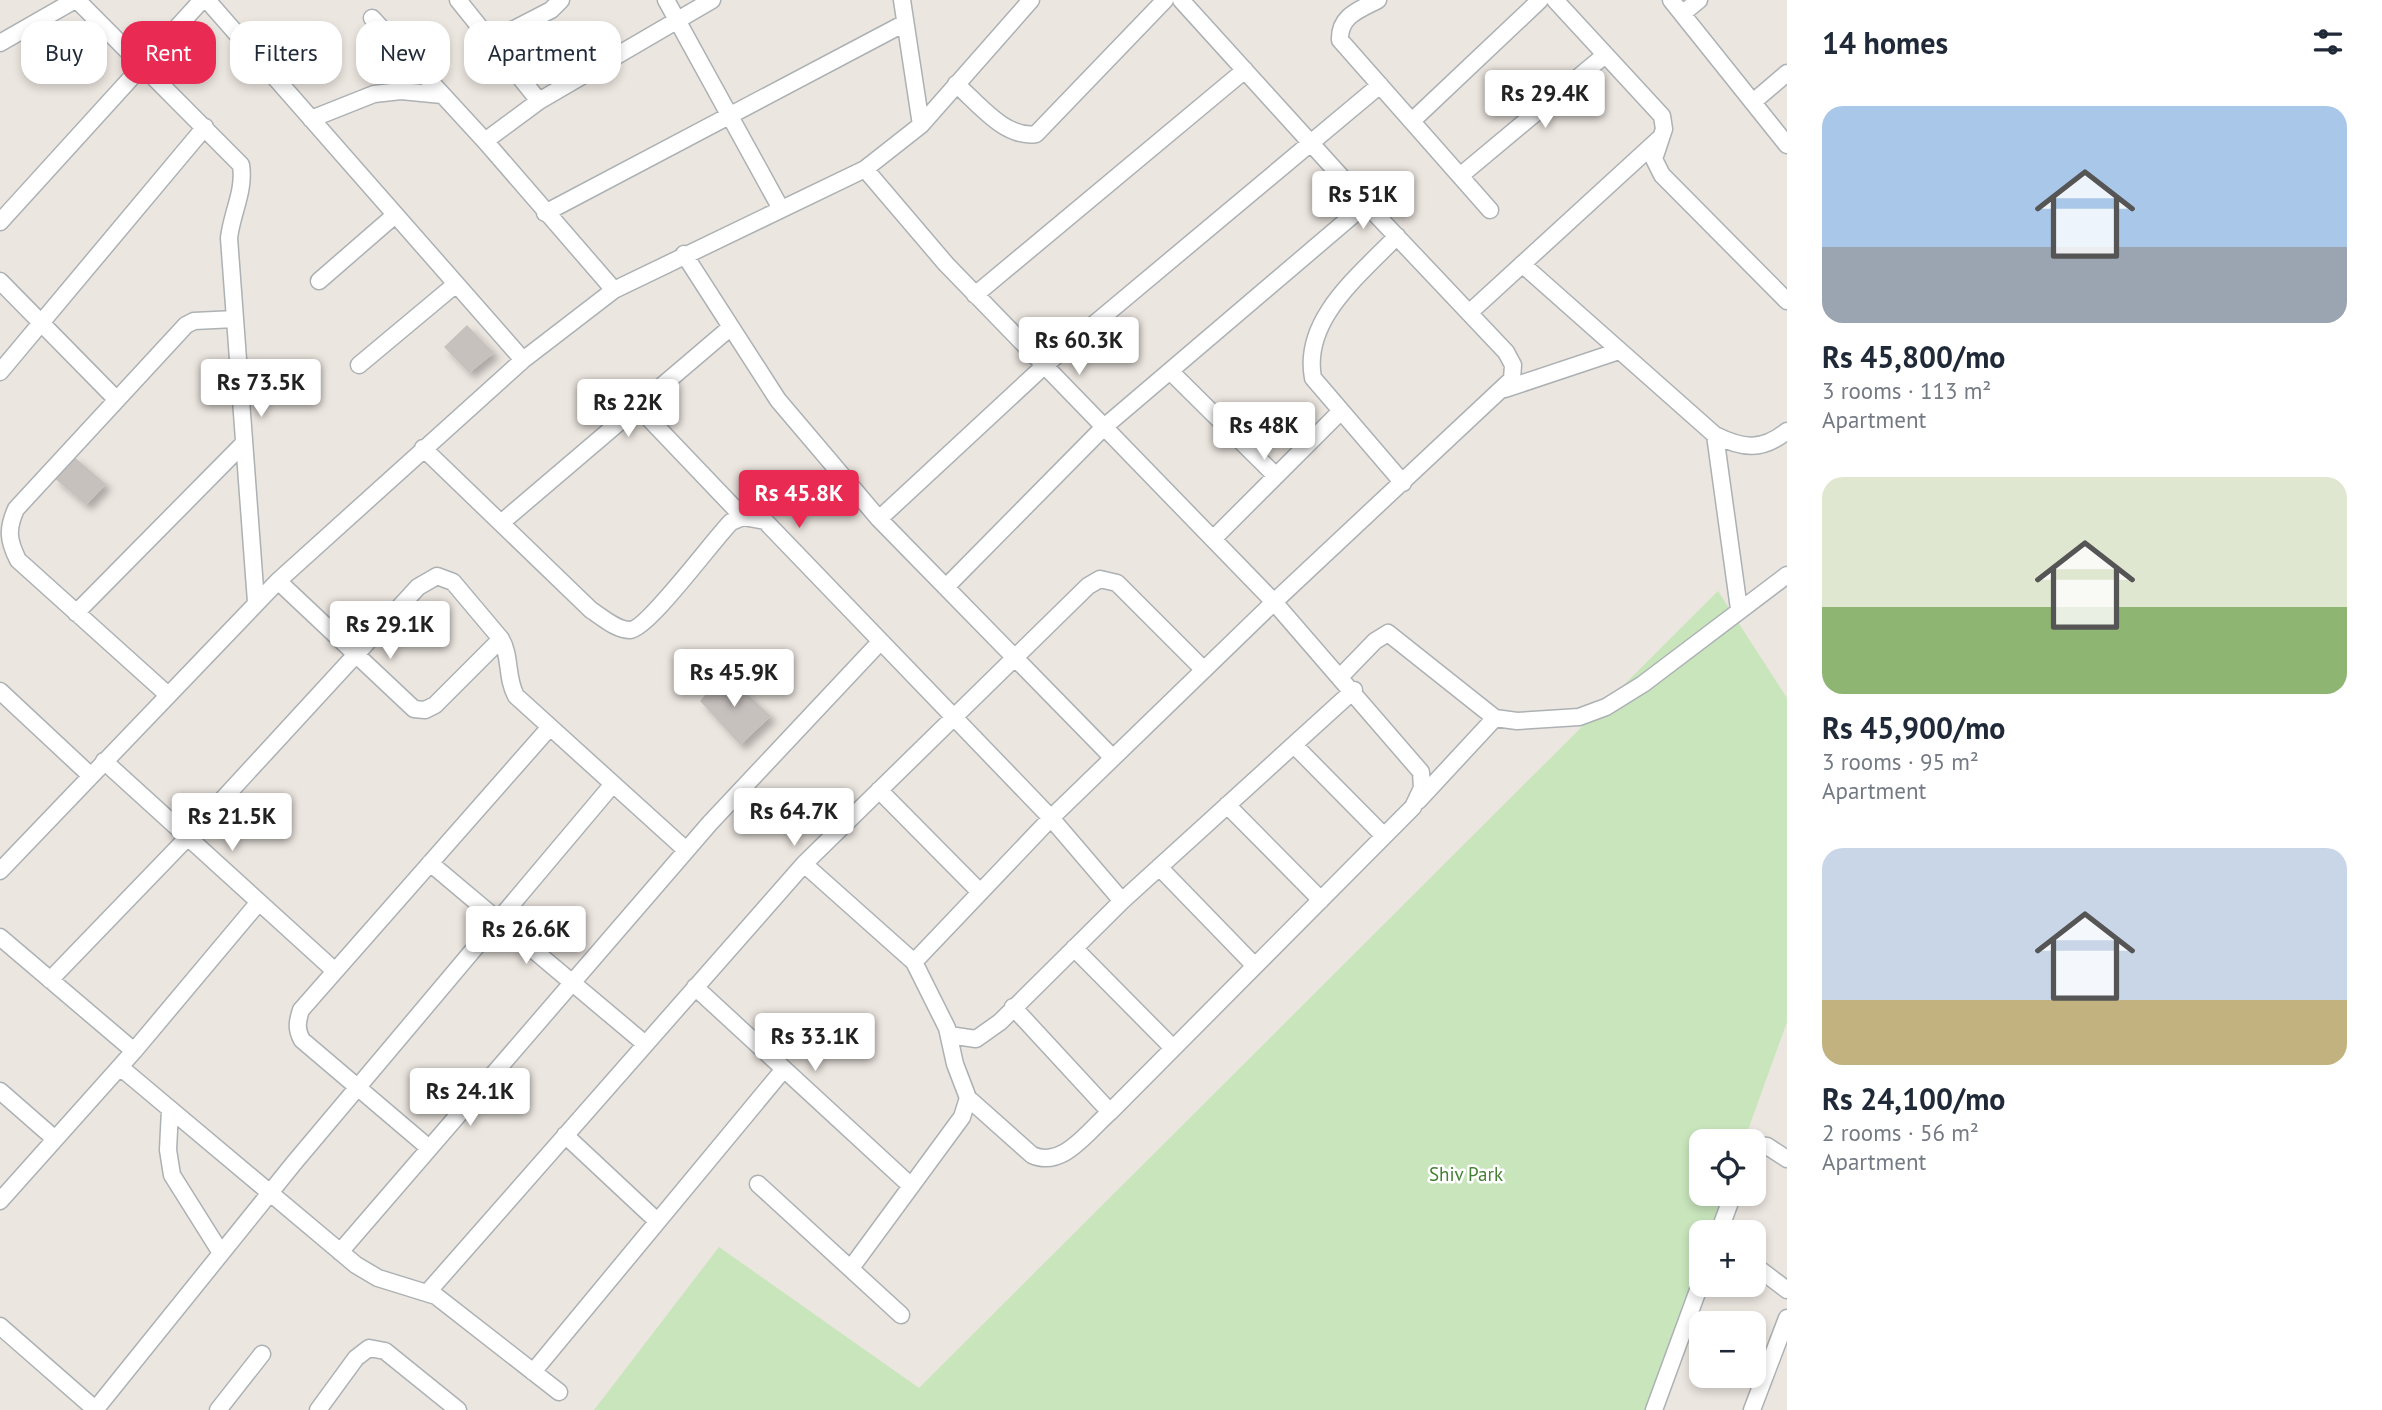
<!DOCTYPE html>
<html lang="en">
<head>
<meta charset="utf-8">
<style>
  :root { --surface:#fff; --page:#f6f6f7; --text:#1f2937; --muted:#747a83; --accent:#e92a52 }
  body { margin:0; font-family:"PT Sans",sans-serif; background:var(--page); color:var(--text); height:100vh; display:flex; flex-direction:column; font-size:26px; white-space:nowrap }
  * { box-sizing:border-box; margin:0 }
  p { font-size:23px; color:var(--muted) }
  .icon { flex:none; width:38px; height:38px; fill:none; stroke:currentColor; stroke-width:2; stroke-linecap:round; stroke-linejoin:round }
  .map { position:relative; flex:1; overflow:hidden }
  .details { display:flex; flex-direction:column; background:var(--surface); width:595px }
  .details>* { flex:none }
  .guide { position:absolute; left:21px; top:21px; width:665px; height:63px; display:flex; gap:14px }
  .fabs { position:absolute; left:1689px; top:1129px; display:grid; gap:14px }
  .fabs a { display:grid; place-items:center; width:77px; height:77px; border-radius:14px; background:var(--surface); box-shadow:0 4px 10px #0003; font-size:35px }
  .price { position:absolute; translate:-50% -60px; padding:0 16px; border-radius:7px; background:#fff; color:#222; font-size:23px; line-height:46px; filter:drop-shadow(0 2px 4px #0008) }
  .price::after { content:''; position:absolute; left:50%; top:42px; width:21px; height:16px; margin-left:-10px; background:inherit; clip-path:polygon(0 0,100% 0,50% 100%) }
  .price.selected { background:var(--accent); color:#fff }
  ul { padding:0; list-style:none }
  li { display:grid; align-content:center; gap:14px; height:371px; padding:0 35px }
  li span { display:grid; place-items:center; height:217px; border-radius:21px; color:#555 }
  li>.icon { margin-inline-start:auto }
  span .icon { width:126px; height:126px; fill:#fffc; stroke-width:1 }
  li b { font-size:30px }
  h2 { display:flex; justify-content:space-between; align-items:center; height:84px; padding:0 35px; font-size:30px }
  .chip { padding:0 24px; border-radius:21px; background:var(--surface); box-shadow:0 4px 10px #0003; font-size:24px; line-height:63px }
  .chip.selected { background:var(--accent); color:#fff }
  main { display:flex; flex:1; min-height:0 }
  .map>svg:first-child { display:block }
</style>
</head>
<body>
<main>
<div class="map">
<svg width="1787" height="1410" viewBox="0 0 1787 1410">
  <defs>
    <filter id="shadow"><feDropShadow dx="5.5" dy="5.5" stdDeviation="3.5" flood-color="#0004"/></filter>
  </defs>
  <rect width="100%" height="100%" fill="#ece6e0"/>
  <path fill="#c8e5bc" d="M 1718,591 L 1787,698 L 1787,1022 L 1744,1141 L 1701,1141 L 1701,1194 L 1724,1194 L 1710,1232 L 1701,1232 L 1701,1257 L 1645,1410 L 594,1410 L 719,1247 L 919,1388 Z"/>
  <path fill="#c7c1be" filter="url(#shadow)" d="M 467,325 L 494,353 L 469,373 L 444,347 Z
    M 73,456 L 106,484 L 86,505 L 54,478 Z
    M 724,673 L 771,716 L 740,745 L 700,701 Z"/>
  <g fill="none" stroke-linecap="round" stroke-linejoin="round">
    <g stroke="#acb1b4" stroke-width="19">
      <path id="street" d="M 77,0 L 241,165 C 245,191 232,212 229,238 L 256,602
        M 207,0 L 523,360
        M 458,0 L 539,101
        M 666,0 L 781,209
        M 902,0 L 921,125
        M 1378,0 C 1359,10 1339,16 1340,40 L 1490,210
        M 1555,0 L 1662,116 L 1664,129 L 1654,159 L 1662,175 L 1787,301
        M 1671,0 L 1787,145
        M 1682,14 L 1699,0
        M 372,18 L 485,141 L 614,290
        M 489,42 L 551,10 L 561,0
        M 0,43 L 75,0
        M 956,84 C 978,103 1005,139 1036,134 L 1165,0
        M 1753,102 L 1787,73
        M 311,119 L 374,94 L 401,91 L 442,95
        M 1412,121 L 1540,0
        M 485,141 L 539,101 L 712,0
        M 865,169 L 946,264 L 1274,602 L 1512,379 L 1513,365 L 1506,352 L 1366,204
        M 1460,176 L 1605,55
        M 545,213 L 905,23
        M 0,222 L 202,0
        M 1397,236 C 1360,275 1302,319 1313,378 L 1403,483
        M 684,254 L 778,400 L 879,519 L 1113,758
        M 1522,264 L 1715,435 C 1743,449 1762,451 1787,431
        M 0,281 L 117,400
        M 319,281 L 395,215
        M 975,295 L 1245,70
        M 1469,313 L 1659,139
        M 359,365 L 456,284
        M 1170,371 L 1276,476
        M 0,372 L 205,127
        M 1505,389 L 1619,351
        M 638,407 L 743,517
        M 1715,435 L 1739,609
        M 423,448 L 591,610 C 602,617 616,630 630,630 C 648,629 713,540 731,522 L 743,517 L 765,521 L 1051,818 L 1122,901
        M 879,519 L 1044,366 L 1380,85
        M 501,523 L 731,327
        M 1213,539 L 1341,411
        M 278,581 L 414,709 L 425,710 L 435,705 L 501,639
        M 946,587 L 1103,428 L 1366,204 L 1181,0
        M 76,613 L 244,443
        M 1341,676 L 1375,641 L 1388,633 L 1495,718 L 1517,721 L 1579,717 L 1606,707 L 1643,684 L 1787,575
        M 0,691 L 91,776
        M 168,695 L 18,560 C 8,540 7,529 16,509 L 186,325 L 194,321 L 235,319
        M 1294,745 L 1384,836
        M 104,761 L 335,971
        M 879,790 L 979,891
        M 1418,801 L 1495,718
        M 1227,805 L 1321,900
        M 430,863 L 644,1043
        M 804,864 L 914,962 L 947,1028 L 955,1064 L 968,1098 L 962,1117 L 851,1268
        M 1159,867 L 1255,966
        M 0,871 L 278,581 L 523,360 L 614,290 L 865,169 L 921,125 L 1031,0
        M 0,937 L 134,1051
        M 1074,948 L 1173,1048
        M 914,962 L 1051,818 L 1274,602 L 1421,772 L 1422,788 L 1413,807 L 1110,1112 C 1088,1131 1063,1169 1032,1155 L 968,1098
        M 50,980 L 188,837 L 418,587 L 437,576 L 453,582 L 501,639 C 511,656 506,678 516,696 L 686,850
        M 695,987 L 911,1186
        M 1013,1007 L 1110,1112
        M 949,1035 L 976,1039 L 1000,1022 L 1122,901 L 1354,690
        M 120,1067 L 356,1265 L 378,1278 L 436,1296 L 559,1392
        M 0,1091 L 55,1139
        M 170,1110 L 168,1150 L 172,1175 L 221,1253
        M 565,1135 L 657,1221
        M 429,1148 L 302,1040 C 296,1029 297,1022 301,1010 L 550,727
        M 1754,1149 L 1758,1145 L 1767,1146 L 1787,1159
        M 758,1184 L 901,1315
        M 0,1201 L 134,1051 L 259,902
        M 1719,1232 L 1733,1194
        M 340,1252 L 710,823 L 880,642
        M 1754,1265 L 1787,1290
        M 427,1293 L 804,864 L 1088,586 L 1100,579 L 1117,583 L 1204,670
        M 0,1326 L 96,1410
        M 533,1372 L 784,1069
        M 95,1410 L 294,1163 L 613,784
        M 218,1410 L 262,1354
        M 318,1410 L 356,1358 L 369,1348 L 385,1351 L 458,1410
        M 1654,1410 L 1701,1282
        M 1752,1410 L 1787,1318"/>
    </g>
    <use href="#street" stroke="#fff" stroke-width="16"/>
  </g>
  <g text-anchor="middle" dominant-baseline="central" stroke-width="5" stroke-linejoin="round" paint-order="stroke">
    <g font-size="19" fill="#457f33" stroke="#fff">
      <text x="1466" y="1174">Shiv Park</text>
    </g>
  </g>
</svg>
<div class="fabs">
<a><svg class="icon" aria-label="locate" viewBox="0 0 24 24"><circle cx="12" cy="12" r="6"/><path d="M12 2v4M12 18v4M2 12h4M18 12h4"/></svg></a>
<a>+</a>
<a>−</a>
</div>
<b class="price" style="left:1545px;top:130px">Rs 29.4K</b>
<b class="price" style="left:1363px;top:231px">Rs 51K</b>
<b class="price" style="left:1079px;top:377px">Rs 60.3K</b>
<b class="price" style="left:261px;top:419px">Rs 73.5K</b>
<b class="price" style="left:628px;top:439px">Rs 22K</b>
<b class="price" style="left:1264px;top:462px">Rs 48K</b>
<b class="price selected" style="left:799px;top:530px">Rs 45.8K</b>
<b class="price" style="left:390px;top:661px">Rs 29.1K</b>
<b class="price" style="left:734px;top:709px">Rs 45.9K</b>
<b class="price" style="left:794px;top:848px">Rs 64.7K</b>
<b class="price" style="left:232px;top:853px">Rs 21.5K</b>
<b class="price" style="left:526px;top:966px">Rs 26.6K</b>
<b class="price" style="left:815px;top:1073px">Rs 33.1K</b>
<b class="price" style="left:470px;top:1128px">Rs 24.1K</b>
<div class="guide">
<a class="chip">Buy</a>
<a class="chip selected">Rent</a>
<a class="chip">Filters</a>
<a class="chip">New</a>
<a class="chip">Apartment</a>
</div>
</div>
<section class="details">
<h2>14 homes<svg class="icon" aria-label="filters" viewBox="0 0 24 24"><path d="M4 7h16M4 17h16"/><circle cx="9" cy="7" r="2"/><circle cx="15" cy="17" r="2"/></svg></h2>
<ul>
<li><span style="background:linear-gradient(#a9c7e8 65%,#9aa5b1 0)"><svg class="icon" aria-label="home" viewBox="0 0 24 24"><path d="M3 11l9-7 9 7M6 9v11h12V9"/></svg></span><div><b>Rs 45,800/mo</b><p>3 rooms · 113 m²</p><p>Apartment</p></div></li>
<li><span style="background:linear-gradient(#dfe7d0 60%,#8fb573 0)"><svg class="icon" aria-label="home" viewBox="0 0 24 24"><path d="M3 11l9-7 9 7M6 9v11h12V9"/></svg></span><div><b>Rs 45,900/mo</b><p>3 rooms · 95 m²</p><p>Apartment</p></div></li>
<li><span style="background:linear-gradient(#c9d6e8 70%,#c2b280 0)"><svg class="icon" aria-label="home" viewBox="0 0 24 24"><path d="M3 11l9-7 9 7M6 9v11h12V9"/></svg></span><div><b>Rs 24,100/mo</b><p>2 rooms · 56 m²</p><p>Apartment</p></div></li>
</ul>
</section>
</main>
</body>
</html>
